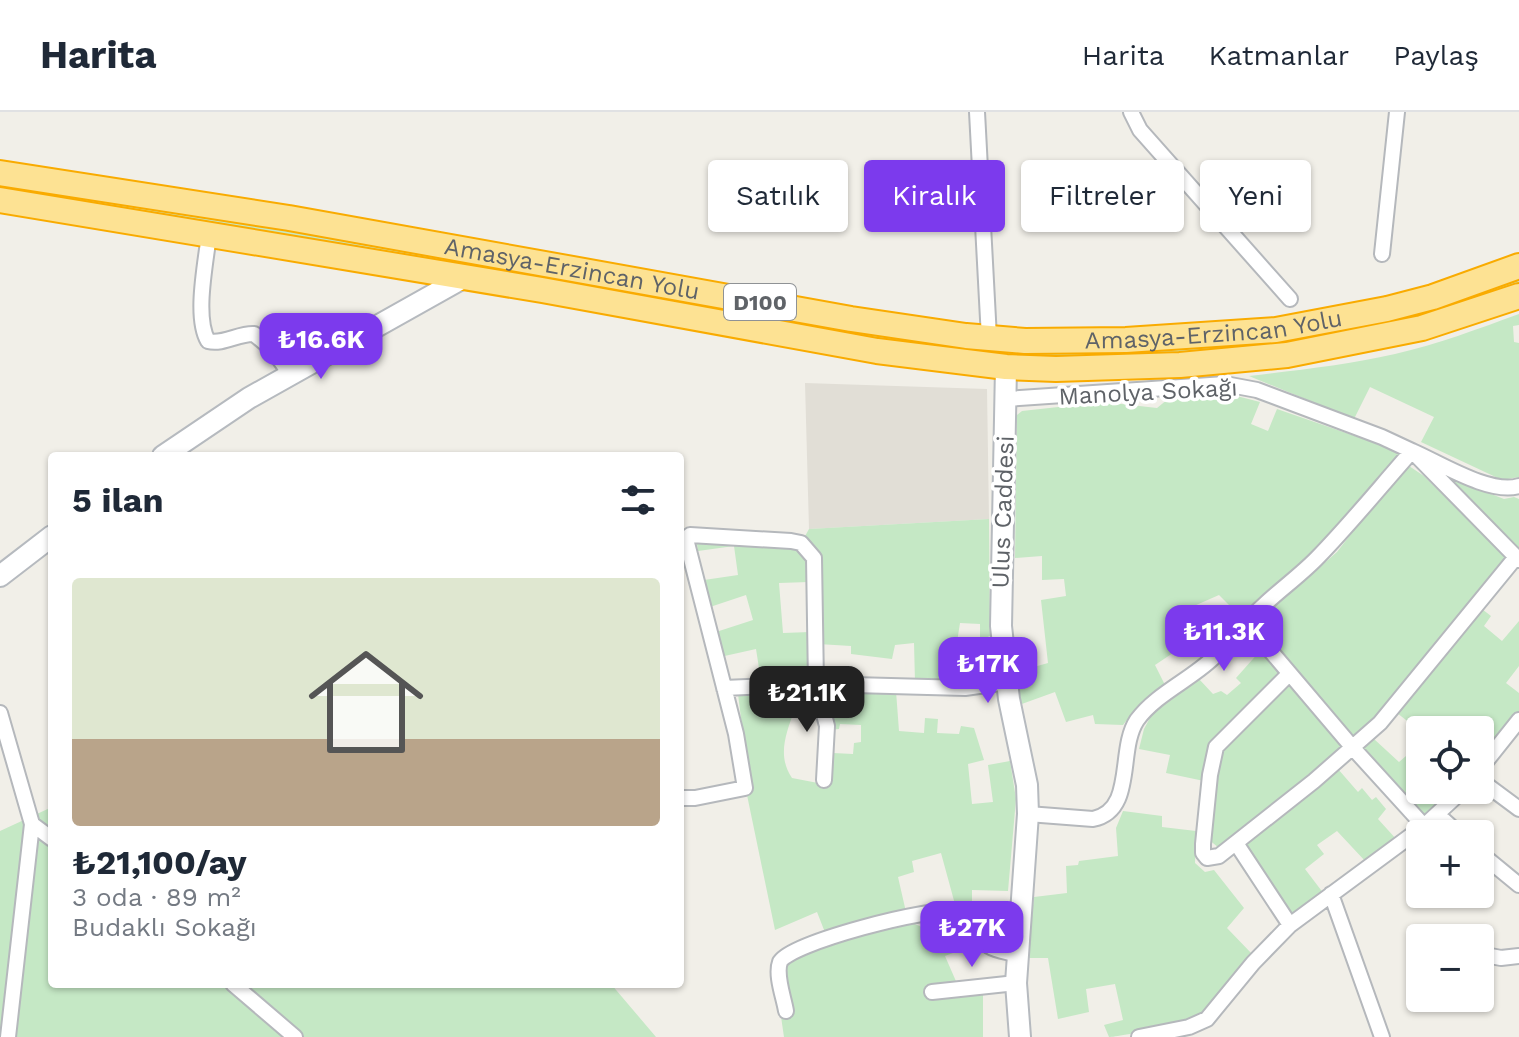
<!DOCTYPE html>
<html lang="tr">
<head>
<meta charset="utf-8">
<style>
  :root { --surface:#fff; --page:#f6f6f7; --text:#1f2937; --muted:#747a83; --line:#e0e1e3; --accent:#7c3aed }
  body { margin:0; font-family:"Work Sans",sans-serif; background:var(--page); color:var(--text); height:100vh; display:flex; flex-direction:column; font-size:30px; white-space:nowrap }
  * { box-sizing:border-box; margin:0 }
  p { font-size:26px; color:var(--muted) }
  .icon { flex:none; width:44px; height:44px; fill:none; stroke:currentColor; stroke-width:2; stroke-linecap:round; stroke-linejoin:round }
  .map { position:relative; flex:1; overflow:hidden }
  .side { position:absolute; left:48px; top:340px; width:636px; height:536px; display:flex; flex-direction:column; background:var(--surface); border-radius:8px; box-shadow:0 2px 6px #0004 }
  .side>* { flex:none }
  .hud { position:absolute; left:708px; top:48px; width:690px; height:72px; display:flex; gap:16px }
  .fabs { position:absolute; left:1406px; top:604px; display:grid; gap:16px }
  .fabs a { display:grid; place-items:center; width:88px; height:88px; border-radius:8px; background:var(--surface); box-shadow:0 2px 6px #0004; font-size:40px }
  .price { position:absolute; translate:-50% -68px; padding:0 18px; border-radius:16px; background:var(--accent); color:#fff; font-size:26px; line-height:52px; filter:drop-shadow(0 2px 4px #0008) }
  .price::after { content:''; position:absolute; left:50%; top:48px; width:24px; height:18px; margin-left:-12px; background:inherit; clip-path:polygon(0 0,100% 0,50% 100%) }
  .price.active { background:#222; color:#fff }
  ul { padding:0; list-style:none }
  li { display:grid; align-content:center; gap:16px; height:424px; padding:0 24px }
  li+li { border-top:2px solid var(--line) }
  li span { display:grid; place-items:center; height:248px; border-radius:8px; color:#555 }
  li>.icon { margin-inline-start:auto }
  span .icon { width:144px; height:144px; fill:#fffc; stroke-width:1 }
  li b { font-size:34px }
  h2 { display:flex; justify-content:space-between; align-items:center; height:96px; padding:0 24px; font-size:34px }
  .chip { padding:0 28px; border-radius:8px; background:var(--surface); box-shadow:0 2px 6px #0004; font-size:28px; line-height:72px }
  .chip.active { background:var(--accent); color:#fff }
  header { display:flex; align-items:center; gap:48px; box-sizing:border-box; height:112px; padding:0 40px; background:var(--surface); border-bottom:2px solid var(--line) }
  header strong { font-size:38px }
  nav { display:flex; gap:44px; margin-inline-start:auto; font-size:28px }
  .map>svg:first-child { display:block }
</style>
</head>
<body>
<header>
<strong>Harita</strong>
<nav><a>Harita</a><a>Katmanlar</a><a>Paylaş</a></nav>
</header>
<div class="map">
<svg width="1519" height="925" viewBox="0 0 1519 925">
  <rect width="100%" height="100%" fill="#f1efe8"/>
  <path fill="#e1ded6" d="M 805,271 L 987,277 L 989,407 L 809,417 Z"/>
  <path fill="#c5e8c5" d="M 0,70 L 431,144 L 1098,239 L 1519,164 L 1519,173 L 1440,200 L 1329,226 L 1188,243 L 1022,247 L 937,238 L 0,78 Z
    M 1519,202 L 1519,213 L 1513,214 L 1514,230 L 1519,231 L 1519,365 L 1502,368 L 1421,330 L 1434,305 L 1370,275 L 1354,307 L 1249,264 C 1298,258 1347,253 1395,242 C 1438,232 1478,217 1519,202 Z
    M 1221,280 L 1260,290 L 1251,312 L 1268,319 L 1277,297 L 1404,341 L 1312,442 L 1241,505 L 1219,483 L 1194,494 L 1203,521 L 1155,553 L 1166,575 L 1134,599 L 1123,613 L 1095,612 L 1093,603 L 1066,610 L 1055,580 L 1019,593 L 1016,560 L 1048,551 L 1041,488 L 1066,484 L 1064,467 L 1042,468 L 1042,444 L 1015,446 L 1017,303 L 1022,299 L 1104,290 L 1157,296 L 1173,283 Z
    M 1409,354 L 1424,364 L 1507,447 L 1382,602 L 1352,630 L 1259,515 L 1267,501 L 1337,440 L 1371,396 Z
    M 1445,364 L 1504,387 L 1514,385 L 1519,387 L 1519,440 Z
    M 989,407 L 990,524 L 980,528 L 980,512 L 960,511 L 957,530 L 944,532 L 942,571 L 915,570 L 914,531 L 895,533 L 892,547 L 851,542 L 851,534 L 818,532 L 804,426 L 809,417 Z
    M 696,426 L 796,434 L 808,449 L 809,470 L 779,471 L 783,521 L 810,520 L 811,566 L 761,569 L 756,537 L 720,545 L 716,520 L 753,508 L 746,483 L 710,495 L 704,468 L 738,463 L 734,434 L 698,439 Z
    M 1478,494 L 1491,504 L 1484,514 L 1502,529 L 1519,509 L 1519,554 L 1506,571 L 1519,581 L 1519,602 L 1480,651 L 1480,618 L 1420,619 L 1397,601 Z
    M 1260,539 L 1281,561 L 1219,626 L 1204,669 L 1166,661 L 1170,643 L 1139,637 L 1144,617 L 1152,602 L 1199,567 L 1213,582 L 1221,579 L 1227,583 L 1241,571 L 1236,566 Z
    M 1291,569 L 1344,634 L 1227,731 L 1219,736 L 1208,727 L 1217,643 Z
    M 810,577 L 814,597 L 794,599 C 786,622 777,644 792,666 L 818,671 L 831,668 L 833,641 L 853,642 L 854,631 L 861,630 L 861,613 L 840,612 L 839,617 L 830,618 L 830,605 L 851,602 L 846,577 L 896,579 L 899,619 L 924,621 L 925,606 L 938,607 L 937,621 L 959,622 L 961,614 L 974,616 L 984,648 L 968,652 L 972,692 L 993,690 L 988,653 L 1010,649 L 1016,687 L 1008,779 L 972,778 L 972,799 L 956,796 L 941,741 L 912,749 L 914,760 L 898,765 L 906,800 L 826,823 L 817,800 L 775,818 L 747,683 L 750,678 L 738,582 Z
    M 1374,627 L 1399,650 L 1420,632 L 1420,678 L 1456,678 L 1424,706 L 1360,639 Z
    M 1338,657 L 1358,680 L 1362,676 L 1372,688 L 1376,685 L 1386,697 L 1378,707 L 1397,728 L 1366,750 L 1337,719 L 1317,733 L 1324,742 L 1305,757 L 1324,782 L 1294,806 L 1243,732 Z
    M 52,695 L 52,872 L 611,872 L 656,925 L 0,925 L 0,719 Z
    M 1123,699 L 1162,704 L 1162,715 L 1196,719 L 1195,751 L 1205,760 L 1214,758 L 1244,796 L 1227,816 L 1253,843 C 1241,858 1213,897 1200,906 C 1195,910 1119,925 1109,925 L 1104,913 L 1123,908 L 1115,872 L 1086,877 L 1089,900 L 1058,907 L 1048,846 L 1027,846 L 1034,785 L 1067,781 L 1066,754 L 1078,753 L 1079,749 L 1118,744 L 1116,716 Z
    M 952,804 L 960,806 L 979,831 L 945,844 L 962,883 L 983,880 L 983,925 L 784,925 L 774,857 L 812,838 L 907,809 L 922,815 L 926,831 L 956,825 Z"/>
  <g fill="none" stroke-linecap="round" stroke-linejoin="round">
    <g stroke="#b5b8bc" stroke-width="18">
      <path id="street" d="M 977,0 L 989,226
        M 1131,0 L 1140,18 L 1290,187
        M 209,122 C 206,150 194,205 208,229 C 223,233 239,221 254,222 L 272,237 L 290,262
        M 1382,142 L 1397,0
        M 1006,287 L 1225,272 L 1257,278 L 1382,325 L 1412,339 L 1519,448
        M 1246,510 L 1353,636 L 1424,714
        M 1289,562 L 1216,635 L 1210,663 L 1203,732 L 1203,741 L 1207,746 L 1219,744 L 1314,669 L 1380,611 L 1516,445
        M 724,576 L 816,572 L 965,576 L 1007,570
        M 0,601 L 32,712 L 8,925
        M 1480,657 L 1519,608
        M 1480,668 L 1519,697
        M 680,686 L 695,686 L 745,676 L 736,622 L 686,427 L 690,423 L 791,429 L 801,431 L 814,446 L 816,572 L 827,614 L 824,668
        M 1028,702 L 1093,707 C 1136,698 1117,638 1137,608 C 1156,582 1190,568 1213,546 C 1231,529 1246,509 1264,493 C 1282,476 1302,462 1319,444 C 1351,411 1381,374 1412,339 C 1440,351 1490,383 1519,374
        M 1438,703 L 1459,722
        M 32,712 L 52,727
        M 1236,731 L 1290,813
        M 1480,741 L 1519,773
        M 1331,782 L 1382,925
        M 1480,842 L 1501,846 L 1519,844
        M 233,872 L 295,925
        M 932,880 L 1016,871
        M 786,899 C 784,886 775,863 780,850 C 787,832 934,793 955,800 C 978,807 973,823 989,834 C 997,839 1009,840 1018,843
        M 1139,925 L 1189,915 L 1207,907 L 1253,851 L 1290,813 L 1424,714 L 1463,678"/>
    </g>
    <g stroke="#b6babf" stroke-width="24">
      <path id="secondary" d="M 1006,255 L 1001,514 L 1009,587 L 1027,673 L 1028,702 L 1016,871 L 1020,925
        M 163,344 L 249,286 L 463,166
        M 0,464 L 52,424"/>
    </g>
    <g stroke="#f9ab00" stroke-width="28">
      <g id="highway">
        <path id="s1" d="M 0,61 L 289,106 L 851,207 L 966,224 L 1025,229 L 1126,228 L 1276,218 L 1387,197 L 1433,185 L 1519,154"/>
        <path d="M 0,88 L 542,178 L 877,239 L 1006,255 L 1056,257 L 1180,253 L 1287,243 L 1422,216 L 1519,184"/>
      </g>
    </g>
    <use href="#street" stroke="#fff" stroke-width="14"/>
    <use href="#secondary" stroke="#fff" stroke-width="20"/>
    <use href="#highway" stroke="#fde293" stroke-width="24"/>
  </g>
  <g text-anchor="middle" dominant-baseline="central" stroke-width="7" stroke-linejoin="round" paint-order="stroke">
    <rect fill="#fff" stroke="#8f9295" stroke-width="2" x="724" y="172" width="72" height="36" rx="6"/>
    <g font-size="22" font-weight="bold" fill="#5f6368">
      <text x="760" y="190">D100</text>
    </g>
    <g font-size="24" fill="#5f6368" stroke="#fff">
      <text stroke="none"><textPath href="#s1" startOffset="580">Amasya-Erzincan Yolu</textPath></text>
      <text stroke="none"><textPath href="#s1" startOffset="1228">Amasya-Erzincan Yolu</textPath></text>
      <text transform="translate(1148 280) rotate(-3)">Manolya Sokağı</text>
      <text transform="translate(1003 400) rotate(-88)">Ulus Caddesi</text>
    </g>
  </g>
</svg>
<div class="fabs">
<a><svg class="icon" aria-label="locate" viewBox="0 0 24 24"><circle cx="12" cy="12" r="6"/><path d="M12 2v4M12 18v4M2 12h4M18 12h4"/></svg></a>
<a>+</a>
<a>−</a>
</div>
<b class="price" style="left:321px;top:269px">₺16.6K</b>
<b class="price" style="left:1224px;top:561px">₺11.3K</b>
<b class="price" style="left:988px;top:593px">₺17K</b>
<b class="price active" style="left:807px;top:622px">₺21.1K</b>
<b class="price" style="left:972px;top:857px">₺27K</b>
<div class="hud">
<a class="chip">Satılık</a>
<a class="chip active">Kiralık</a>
<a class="chip">Filtreler</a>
<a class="chip">Yeni</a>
</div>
<section class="side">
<h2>5 ilan<svg class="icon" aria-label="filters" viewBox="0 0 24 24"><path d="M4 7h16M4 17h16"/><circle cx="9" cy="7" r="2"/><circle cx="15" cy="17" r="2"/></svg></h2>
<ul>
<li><span style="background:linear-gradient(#dfe7d0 65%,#b9a48a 0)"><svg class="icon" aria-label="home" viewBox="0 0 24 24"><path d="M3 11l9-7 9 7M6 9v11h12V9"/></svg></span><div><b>₺21,100/ay</b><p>3 oda · 89 m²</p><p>Budaklı Sokağı</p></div></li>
</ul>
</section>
</div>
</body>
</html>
